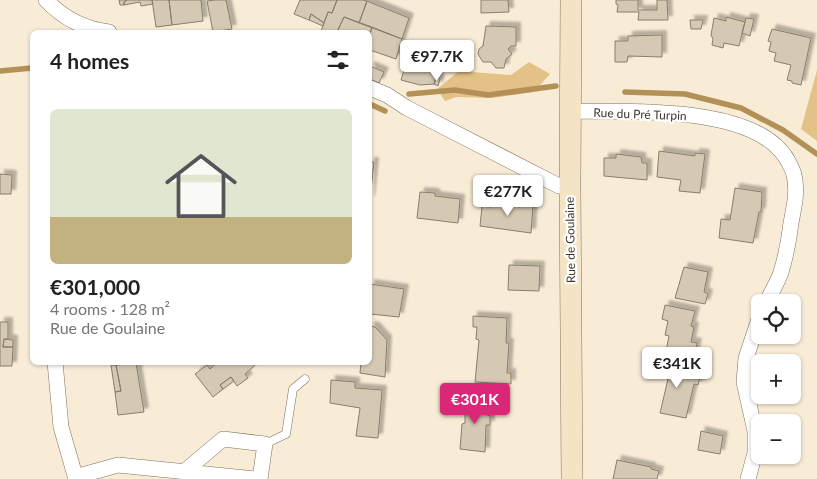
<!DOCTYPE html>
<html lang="en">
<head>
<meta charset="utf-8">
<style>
  :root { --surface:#fff; --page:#f6f6f6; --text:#222; --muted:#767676; --line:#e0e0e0; --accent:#db2777 }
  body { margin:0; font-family:Lato,sans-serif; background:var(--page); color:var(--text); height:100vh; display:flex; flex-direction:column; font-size:19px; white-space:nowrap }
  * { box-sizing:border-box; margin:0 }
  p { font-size:16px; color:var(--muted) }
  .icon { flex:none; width:28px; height:28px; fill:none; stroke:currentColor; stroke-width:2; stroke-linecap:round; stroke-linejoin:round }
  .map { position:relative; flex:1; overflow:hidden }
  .side { position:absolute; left:30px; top:30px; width:342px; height:335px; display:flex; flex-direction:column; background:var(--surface); border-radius:8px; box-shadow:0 1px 4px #0004 }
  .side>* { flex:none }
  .buttons { position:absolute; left:751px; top:294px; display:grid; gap:10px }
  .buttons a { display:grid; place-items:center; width:50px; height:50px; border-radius:8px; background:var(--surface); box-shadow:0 1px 4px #0004; font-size:25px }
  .price { position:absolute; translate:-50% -42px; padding:0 11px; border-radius:5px; background:#fff; color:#222; font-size:16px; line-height:32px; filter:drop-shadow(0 1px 2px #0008) }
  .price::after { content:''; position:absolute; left:50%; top:30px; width:15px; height:11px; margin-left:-8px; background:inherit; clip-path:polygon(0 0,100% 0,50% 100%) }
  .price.current { background:var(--accent); color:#fff }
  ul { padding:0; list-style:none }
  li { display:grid; align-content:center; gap:10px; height:265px; padding:0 20px }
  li+li { border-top:1px solid var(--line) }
  li span { display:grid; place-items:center; height:155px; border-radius:8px; color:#555 }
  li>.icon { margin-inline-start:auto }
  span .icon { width:90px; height:90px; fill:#fffc; stroke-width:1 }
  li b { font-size:21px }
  h2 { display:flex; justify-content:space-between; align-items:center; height:60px; padding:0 20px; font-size:21px }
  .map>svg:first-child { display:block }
</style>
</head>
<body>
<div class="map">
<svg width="817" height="479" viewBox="0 0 817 479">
  <defs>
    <filter id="shadow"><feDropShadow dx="4.5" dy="-4.5" stdDeviation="1" flood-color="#0004"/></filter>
  </defs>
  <rect width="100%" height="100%" fill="#f9ecd6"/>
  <path fill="#e4c186" d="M 529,62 L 550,74 L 534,92 L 492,98 L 456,97 L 445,101 L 437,89 L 459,71 L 511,75 Z
    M 817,70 L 817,141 L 801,129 Z"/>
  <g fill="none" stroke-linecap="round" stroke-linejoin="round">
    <path stroke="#b39156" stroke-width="5.5" d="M 0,71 L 32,68
      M 625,92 L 685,94 L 741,108 L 783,130 L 817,154
      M 409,94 L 455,90 L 488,95 L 556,86
      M 370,104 L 385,111"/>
  </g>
  <path fill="#d6c9b4" stroke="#897e6a" filter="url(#shadow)" d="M 119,0 L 127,0 L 124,2 L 124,5 L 120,5 Z
    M 127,0 L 152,0 L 153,4 L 141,6 L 140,2 L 124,5 L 124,2 Z
    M 152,0 L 169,0 L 172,25 L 156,27 Z
    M 169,0 L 201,0 L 203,21 L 172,25 Z
    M 215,0 L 226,0 L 232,29 L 213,32 L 207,1 Z
    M 300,0 L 337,0 L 332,13 L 328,12 L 324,23 L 311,14 L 309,20 L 294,14 Z
    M 337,0 L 363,0 L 367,1 L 359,23 L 344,17 L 337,32 L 321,31 L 328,12 L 332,13 Z
    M 481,0 L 508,0 L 509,12 L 481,13 Z
    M 616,0 L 638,0 L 638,10 L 657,10 L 657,0 L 667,0 L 668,20 L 638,20 L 639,12 L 617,12 L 618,5 L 616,4 Z
    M 367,1 L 409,18 L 402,39 L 359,23 Z
    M 311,14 L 324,23 L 323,26 L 309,20 Z
    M 344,17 L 372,27 L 370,34 L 337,32 Z
    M 726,17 L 745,22 L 739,46 L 724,43 L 723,48 L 712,45 L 713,39 L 711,35 L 714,18 L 726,21 Z
    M 746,18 L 754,19 L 750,36 L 742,33 Z
    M 690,20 L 703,20 L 701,29 L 691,29 Z
    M 486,26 L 516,27 L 516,46 L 511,46 L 508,49 L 512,54 L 506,59 L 504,68 L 496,68 L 491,62 L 483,62 L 478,54 L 479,49 L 483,46 Z
    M 372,27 L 402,39 L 396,59 L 370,50 L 370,34 Z
    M 772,29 L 811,38 L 801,85 L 792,83 L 792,81 L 787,80 L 791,65 L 774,61 L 776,53 L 769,51 L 771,42 L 768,41 Z
    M 662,35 L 662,57 L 628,56 L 627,62 L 615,62 L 615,41 L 628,41 L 628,36 Z
    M 409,53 L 441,60 L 434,84 L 420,85 L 401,80 Z
    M 370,66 L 384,72 L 379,83 L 370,79 Z
    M 436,77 L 440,79 L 438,86 L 434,84 Z
    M 659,151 L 695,156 L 695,153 L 705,154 L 700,193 L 679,191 L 681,180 L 657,177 Z
    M 616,154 L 641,157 L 642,163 L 647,163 L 647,180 L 604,176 L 604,158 L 616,158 Z
    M 370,162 L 374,162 L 370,200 Z
    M 0,174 L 12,175 L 11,194 L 0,194 Z
    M 735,188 L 762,192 L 761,212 L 759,212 L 753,243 L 719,238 L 721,219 L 730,220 Z
    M 420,192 L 435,193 L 435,196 L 460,199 L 458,223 L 417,218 Z
    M 493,203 L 520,207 L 520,203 L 533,205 L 531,233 L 480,226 L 482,206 L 492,207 Z
    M 509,265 L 540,266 L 539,291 L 508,290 Z
    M 684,267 L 708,272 L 704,292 L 708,294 L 705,304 L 675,298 Z
    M 370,284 L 404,289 L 399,317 L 370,314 Z
    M 665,305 L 695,311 L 691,326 L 694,327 L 691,342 L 697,343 L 694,356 L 666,351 L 669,336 L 665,335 L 668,321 L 662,319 Z
    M 473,316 L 507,318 L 506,343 L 509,343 L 507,373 L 511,373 L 511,384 L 475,382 L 479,340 L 476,339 L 477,327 L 473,327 Z
    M 0,322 L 8,322 L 8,339 L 4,339 L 3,347 L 13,347 L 12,366 L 0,366 Z
    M 370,326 L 375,327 L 387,340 L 385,377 L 360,373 L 361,362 L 370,362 Z
    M 4,339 L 13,340 L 13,347 L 3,347 Z
    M 218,362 L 253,362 L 255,365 L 245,374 L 248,378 L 237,386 L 231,377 L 220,385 L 223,389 L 213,397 L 195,374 L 207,365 L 210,369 Z
    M 657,362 L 701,372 L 698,385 L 694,384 L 686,418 L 660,413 L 668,379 L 655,376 Z
    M 136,363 L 144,412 L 118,415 L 115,392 L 121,391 L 116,365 Z
    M 111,365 L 116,365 L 121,391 L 115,392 Z
    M 231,377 L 234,381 L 223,389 L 220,385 Z
    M 331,380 L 355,382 L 355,388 L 382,390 L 378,438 L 356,436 L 360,408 L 330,403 Z
    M 463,399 L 488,401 L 487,415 L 490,416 L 490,425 L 486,425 L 485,452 L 460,449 L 462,424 L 465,423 L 465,414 L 462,414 Z
    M 701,431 L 723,436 L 720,454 L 698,450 Z
    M 617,460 L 651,467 L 651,469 L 659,471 L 657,479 L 613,479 Z"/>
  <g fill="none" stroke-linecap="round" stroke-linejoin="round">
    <g stroke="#7e725f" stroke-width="9">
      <path id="lane" d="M 265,444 L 286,434 L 293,389 L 305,379"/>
    </g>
    <g stroke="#7e725f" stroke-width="16">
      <path id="street" d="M 46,0 C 63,18 85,29 109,32
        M 370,88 L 387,95 L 407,108 L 559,186 L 570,186
        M 571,111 C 628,113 756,103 788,161 C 790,165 793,170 794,175 C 798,191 794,207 791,223 C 789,240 786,256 781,272 C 778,282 771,292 767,302
        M 55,362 L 61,427 L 76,479
        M 185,471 L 223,439 L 265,444 L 260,479
        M 75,477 L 118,465 L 256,479
        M 748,479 L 755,453 L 755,431 L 744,382 L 746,358 L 760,316"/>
    </g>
    <g stroke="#7e725f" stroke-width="22">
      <path id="secondary" d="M 571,0 L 570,186 L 572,479"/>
    </g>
    <use href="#lane" stroke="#fff" stroke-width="8"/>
    <use href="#street" stroke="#fff" stroke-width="15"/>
    <use href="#secondary" stroke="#f4e4c5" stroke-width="21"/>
  </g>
  <g text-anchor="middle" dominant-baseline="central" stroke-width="4.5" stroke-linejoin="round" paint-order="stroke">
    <g font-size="12" fill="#3b362d" stroke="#fff">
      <text transform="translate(640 114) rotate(2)">Rue du Pré Turpin</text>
      <text transform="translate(570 240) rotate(-91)">Rue de Goulaine</text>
    </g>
  </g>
</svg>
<div class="buttons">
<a><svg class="icon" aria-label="locate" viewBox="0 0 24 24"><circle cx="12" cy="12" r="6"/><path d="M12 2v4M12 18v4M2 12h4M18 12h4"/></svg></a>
<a>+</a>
<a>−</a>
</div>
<b class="price" style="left:437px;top:82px">€97.7K</b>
<b class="price" style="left:508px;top:217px">€277K</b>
<b class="price" style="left:677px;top:389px">€341K</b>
<b class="price current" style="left:475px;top:425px">€301K</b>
<section class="side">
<h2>4 homes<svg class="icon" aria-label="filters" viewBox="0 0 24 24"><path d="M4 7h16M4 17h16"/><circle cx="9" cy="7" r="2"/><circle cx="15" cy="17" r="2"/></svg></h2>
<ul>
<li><span style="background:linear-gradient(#dfe7d0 70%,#c2b280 0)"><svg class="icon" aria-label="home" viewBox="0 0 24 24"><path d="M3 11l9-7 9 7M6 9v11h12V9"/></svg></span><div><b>€301,000</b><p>4 rooms · 128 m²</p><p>Rue de Goulaine</p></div></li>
</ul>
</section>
</div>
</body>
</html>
